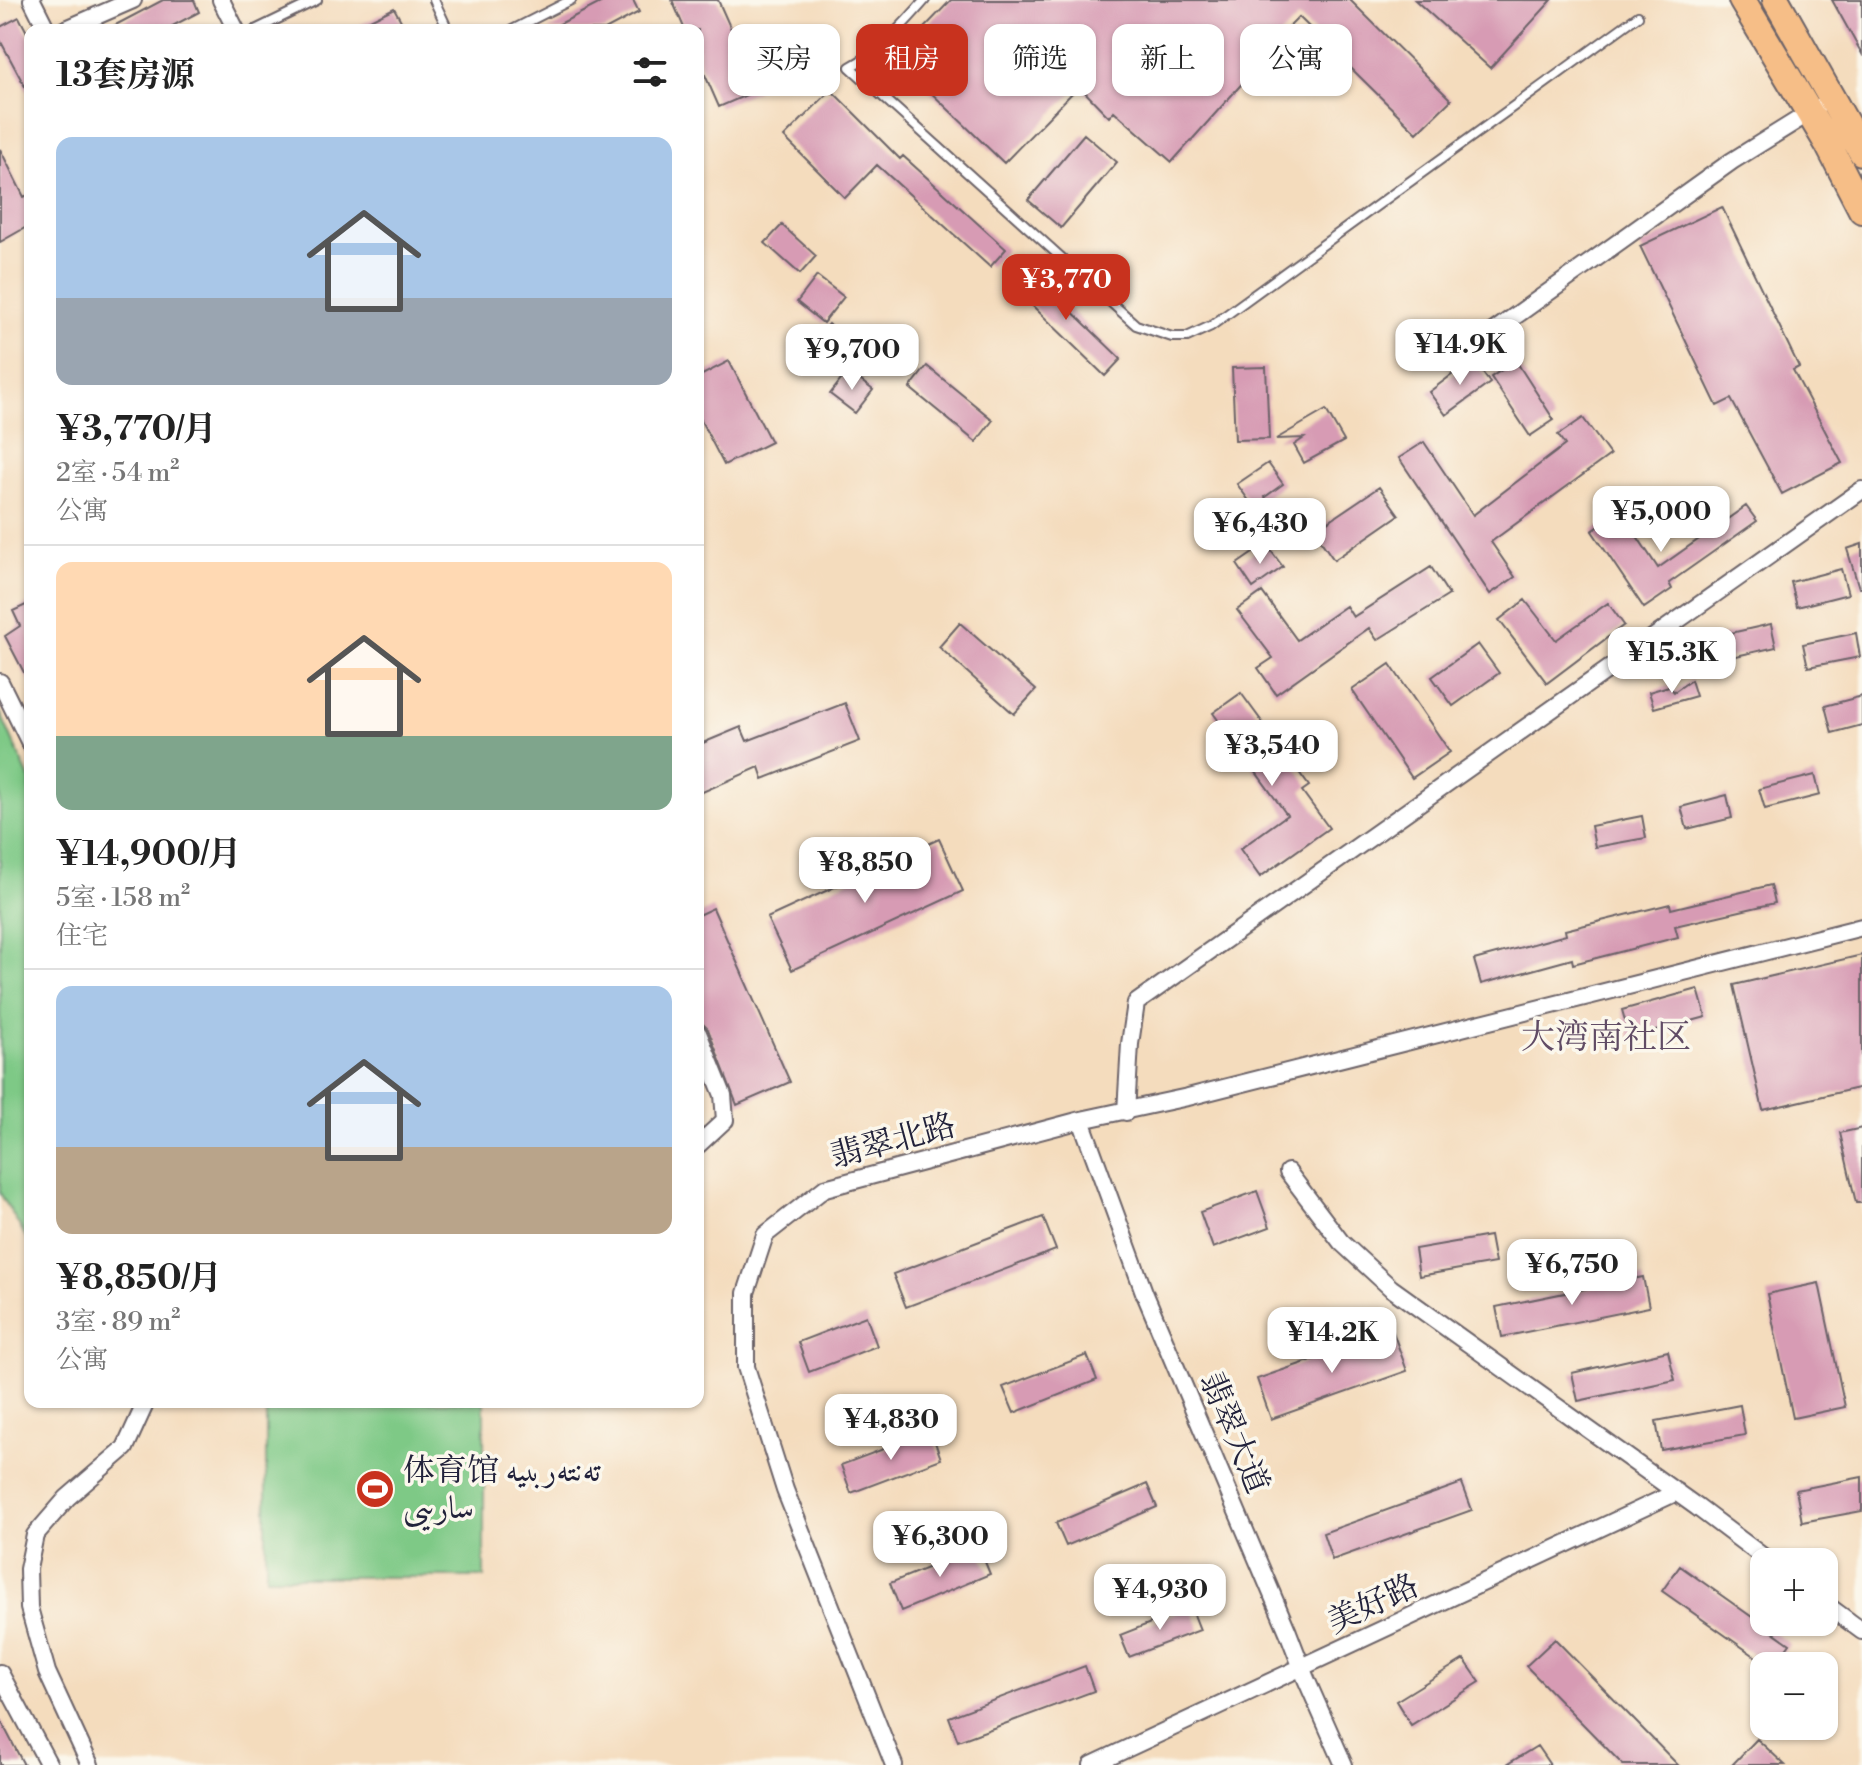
<!DOCTYPE html>
<html lang="zh">
<head>
<meta charset="utf-8">
<style>
  :root { --surface:#fff; --page:#f6f6f6; --text:#222; --muted:#767676; --line:#e0e0e0; --accent:#c8321e }
  body { margin:0; font-family:"Libre Bodoni",Amiri,"Noto Serif SC",serif; background:var(--page); color:var(--text); height:100vh; display:flex; flex-direction:column; font-size:30px; white-space:nowrap }
  * { box-sizing:border-box; margin:0 }
  p { font-size:26px; color:var(--muted) }
  .icon { flex:none; width:44px; height:44px; fill:none; stroke:currentColor; stroke-width:2; stroke-linecap:round; stroke-linejoin:round }
  .map { position:relative; flex:1; overflow:hidden }
  .details { position:absolute; left:24px; top:24px; width:680px; height:1384px; display:flex; flex-direction:column; background:var(--surface); border-radius:16px; box-shadow:0 2px 6px #0004 }
  .details>* { flex:none }
  .banner { position:absolute; left:728px; top:24px; width:760px; height:72px; display:flex; gap:16px }
  .tools { position:absolute; left:1750px; top:1548px; display:grid; gap:16px }
  .tools a { display:grid; place-items:center; width:88px; height:88px; border-radius:16px; background:var(--surface); box-shadow:0 2px 6px #0004; font-size:40px }
  .price { position:absolute; translate:-50% -68px; padding:0 18px; border-radius:16px; background:#fff; color:#222; font-size:26px; line-height:52px; filter:drop-shadow(0 2px 4px #0008) }
  .price::after { content:''; position:absolute; left:50%; top:48px; width:24px; height:18px; margin-left:-12px; background:inherit; clip-path:polygon(0 0,100% 0,50% 100%) }
  .price.selected { background:var(--accent); color:#fff }
  ul { padding:0; list-style:none }
  li { display:grid; align-content:center; gap:16px; height:424px; padding:0 32px }
  li+li { border-top:2px solid var(--line) }
  li span { display:grid; place-items:center; height:248px; border-radius:16px; color:#555 }
  li>.icon { margin-inline-start:auto }
  span .icon { width:144px; height:144px; fill:#fffc; stroke-width:1 }
  li b { font-size:34px }
  h2 { display:flex; justify-content:space-between; align-items:center; height:96px; padding:0 32px; font-size:34px }
  .pill { padding:0 28px; border-radius:16px; background:var(--surface); box-shadow:0 2px 6px #0004; font-size:28px; line-height:72px }
  .pill.selected { background:var(--accent); color:#fff }
  .map>svg:first-child { display:block }
</style>
</head>
<body>
<div class="map">
<svg width="1862" height="1765" viewBox="0 0 1862 1765">
  <rect width="100%" height="100%" fill="#fbf7ec"/>
  <filter id="ink" filterUnits="userSpaceOnUse"><feTurbulence type="fractalNoise" baseFrequency=".0125" numOctaves="2"/><feDisplacementMap in="SourceGraphic" scale="16" xChannelSelector="R" yChannelSelector="G"/><feConvolveMatrix kernelMatrix="1 2 1 2 8 2 1 2 1" color-interpolation-filters="sRGB"/></filter>
  <filter id="wash" filterUnits="userSpaceOnUse"><feTurbulence type="fractalNoise" baseFrequency=".006" numOctaves="4" result="noise"/><feDisplacementMap in="SourceGraphic" scale="32" xChannelSelector="R" yChannelSelector="G"/><feGaussianBlur stdDeviation="1.8" result="paint"/><feColorMatrix in="noise" values="0 0 0 0 0 0 0 0 0 0 0 0 0 0 0 0 0 1.4 0 .05"/><feComposite in="paint" operator="in"/></filter>
  <g filter="url(#wash)">
    <rect width="100%" height="100%" fill="#f4dcbd"/>
    <path fill="#7ec986" stroke="#507660" stroke-width="2" d="M 0,712 L 30,780 L 30,1244 L 0,1193 Z
      M 266,1402 L 484,1402 L 484,1577 L 266,1577 Z"/>
    <g id="blocks">
      <path fill="#d79bb4" d="M 163,0 L 194,0 L 199,12 L 165,30 L 106,30 Z
        M 606,0 L 633,0 L 639,12 L 605,30 L 548,30 Z
        M 672,0 L 718,0 L 758,90 L 719,107 L 698,59 L 698,30 L 685,30 Z
        M 951,0 L 1350,0 L 1451,100 L 1417,133 L 1299,17 L 1242,74 L 1247,78 L 1172,162 L 1114,111 L 1109,117 L 1079,86 L 1004,163 L 895,58 Z
        M 1415,0 L 1552,0 L 1490,68 Z
        M 1832,0 L 1862,0 L 1862,54 Z
        M 394,8 L 406,30 L 350,30 Z
        M 19,17 L 30,38 L 30,96 L 0,40 L 0,27 Z
        M 831,90 L 900,159 L 903,156 L 1006,249 L 990,267 L 877,165 L 845,198 L 784,137 Z
        M 1084,134 L 1117,162 L 1061,228 L 1028,200 Z
        M 0,149 L 24,197 L 30,194 L 30,225 L 0,242 Z
        M 1722,207 L 1799,367 L 1793,370 L 1842,463 L 1782,494 L 1731,399 L 1717,406 L 1640,246 Z
        M 782,225 L 816,256 L 800,274 L 765,243 Z
        M 1027,268 L 1121,359 L 1105,376 L 1011,285 Z
        M 817,276 L 844,297 L 823,323 L 797,302 Z
        M 828,324 L 855,346 L 839,366 L 812,344 Z
        M 1473,359 L 1490,383 L 1446,415 L 1429,392 Z
        M 729,361 L 771,442 L 724,465 L 698,415 L 698,377 Z
        M 1516,361 L 1554,420 L 1530,436 L 1491,377 Z
        M 927,366 L 993,420 L 976,442 L 910,388 Z
        M 1266,367 L 1269,439 L 1235,440 L 1232,368 Z
        M 848,371 L 873,390 L 855,413 L 830,394 Z
        M 1326,410 L 1344,441 L 1304,463 L 1294,445 L 1304,438 L 1276,439 Z
        M 1583,418 L 1610,455 L 1491,542 L 1515,577 L 1490,594 L 1399,458 L 1424,442 L 1473,515 L 1565,445 L 1558,435 Z
        M 1268,463 L 1283,484 L 1265,497 L 1287,527 L 1256,549 L 1239,525 L 1257,512 L 1237,484 Z
        M 1379,487 L 1399,515 L 1334,560 L 1314,531 Z
        M 1746,506 L 1757,521 L 1669,583 L 1672,589 L 1644,608 L 1592,531 L 1621,512 L 1658,568 Z
        M 1266,544 L 1283,567 L 1253,588 L 1237,564 Z
        M 1862,544 L 1862,588 L 1859,588 L 1847,549 Z
        M 1431,567 L 1449,595 L 1377,640 L 1369,628 L 1276,694 L 1258,668 L 1273,658 L 1237,610 L 1262,592 L 1297,640 L 1346,606 L 1353,617 Z
        M 1841,569 L 1848,594 L 1797,607 L 1791,582 Z
        M 1525,600 L 1556,640 L 1608,603 L 1624,625 L 1547,683 L 1499,620 Z
        M 30,603 L 30,684 L 5,636 L 20,626 L 13,611 Z
        M 960,623 L 1036,690 L 1014,714 L 939,647 Z
        M 1771,624 L 1776,647 L 1727,658 L 1722,635 Z
        M 1856,633 L 1860,657 L 1808,667 L 1803,644 Z
        M 1478,644 L 1499,673 L 1453,706 L 1432,677 Z
        M 1390,664 L 1450,752 L 1412,778 L 1352,690 Z
        M 1691,680 L 1696,696 L 1654,708 L 1649,692 L 1669,686 L 1674,692 Z
        M 1241,693 L 1309,786 L 1302,791 L 1329,828 L 1260,877 L 1240,849 L 1287,815 L 1213,713 Z
        M 1862,696 L 1862,725 L 1832,733 L 1825,706 Z
        M 845,703 L 860,741 L 763,779 L 759,767 L 698,794 L 698,745 L 741,727 L 747,741 Z
        M 1815,775 L 1820,795 L 1765,809 L 1759,789 Z
        M 1727,795 L 1732,818 L 1687,829 L 1681,807 Z
        M 1642,816 L 1646,838 L 1595,847 L 1591,826 Z
        M 939,839 L 963,891 L 792,970 L 767,918 Z
        M 1771,885 L 1775,903 L 1675,926 L 1678,937 L 1573,964 L 1572,959 L 1481,984 L 1474,960 L 1566,935 L 1565,930 L 1670,904 L 1671,909 Z
        M 713,908 L 790,1082 L 737,1105 L 708,1029 L 701,1022 L 698,1016 L 698,915 Z
        M 1862,955 L 1862,1087 L 1763,1110 L 1734,985 Z
        M 1698,989 L 1706,1017 L 1630,1038 L 1622,1010 Z
        M 1862,1128 L 1862,1203 L 1856,1203 L 1840,1133 Z
        M 1257,1191 L 1270,1227 L 1213,1248 L 1200,1212 Z
        M 1043,1217 L 1056,1250 L 906,1307 L 893,1274 Z
        M 1490,1236 L 1495,1263 L 1419,1276 L 1415,1249 Z
        M 1643,1277 L 1649,1307 L 1502,1337 L 1496,1307 Z
        M 1819,1283 L 1845,1407 L 1793,1418 L 1767,1294 Z
        M 866,1316 L 877,1346 L 809,1372 L 798,1342 Z
        M 1393,1332 L 1407,1371 L 1271,1419 L 1257,1379 Z
        M 1668,1351 L 1675,1380 L 1578,1401 L 1572,1373 Z
        M 1087,1355 L 1097,1380 L 1014,1413 L 1003,1387 Z
        M 1740,1405 L 1745,1435 L 1661,1450 L 1656,1421 Z
        M 931,1431 L 941,1459 L 851,1493 L 841,1465 Z
        M 1862,1477 L 1862,1511 L 1802,1522 L 1796,1490 Z
        M 1462,1483 L 1472,1510 L 1332,1560 L 1323,1533 Z
        M 1147,1484 L 1157,1507 L 1066,1546 L 1056,1523 Z
        M 979,1547 L 990,1574 L 901,1611 L 890,1583 Z
        M 1680,1566 L 1790,1644 L 1774,1666 L 1769,1666 L 1662,1591 Z
        M 1191,1607 L 1200,1630 L 1129,1657 L 1120,1635 Z
        M 1555,1639 L 1678,1765 L 1623,1765 L 1526,1666 Z
        M 1464,1659 L 1480,1682 L 1411,1725 L 1396,1701 Z
        M 1085,1666 L 1094,1691 L 958,1741 L 949,1717 Z
        M 0,1719 L 24,1765 L 0,1765 Z
        M 1757,1739 L 1785,1765 L 1732,1765 Z
        M 1537,1746 L 1550,1765 L 1506,1765 Z"/>
    </g>
  </g>
  <g filter="url(#ink)">
    <use href="#blocks" fill-opacity="0" stroke="#6c6368" stroke-width="2"/>
    <g fill="none" stroke-linecap="round" stroke-linejoin="round">
      <g stroke="#6c6368" stroke-width="12">
        <path id="lane" d="M 434,0 L 448,30
          M 925,0 C 903,25 880,51 850,67 L 1136,325 L 1172,337 L 1187,337 L 1211,326 L 1638,16
          M 255,30 L 317,0
          M 512,30 L 571,0"/>
      </g>
      <g stroke="#6c6368" stroke-width="20">
        <path id="street" d="M 32,0 L 47,30
          M 221,0 L 236,30
          M 64,30 L 133,0
          M 1483,339 L 1732,161 L 1817,108
          M 0,682 L 30,743
          M 698,1033 L 723,1095 L 725,1120 L 698,1145
          M 1126,1112 L 1130,1044 L 1136,1003 L 1862,490
          M 1081,1120 L 1144,1292 L 1288,1632 L 1306,1679 L 1344,1765
          M 1288,1172 L 1341,1242 L 1391,1288 L 1697,1507 L 1770,1562
          M 1824,1603 L 1862,1631
          M 0,1673 L 49,1765
          M 90,1765 L 47,1672 L 29,1608 L 28,1569 L 35,1535 L 67,1498 L 125,1448 L 146,1402
          M 894,1765 L 785,1490 L 746,1367 L 746,1293 L 765,1235 L 825,1188 L 1081,1120 L 1188,1097 L 1862,927
          M 1092,1765 L 1677,1492"/>
      </g>
      <g stroke="#6c6368" stroke-width="30">
        <path id="primary" d="M 1742,0 L 1828,144 L 1862,210
          M 1776,0 L 1862,152"/>
      </g>
      <use href="#lane" stroke="#fff" stroke-width="8"/>
      <use href="#street" stroke="#fff" stroke-width="16"/>
      <use href="#primary" stroke="#f6be87" stroke-width="26"/>
    </g>
  </g>
  <defs>
    <g id="stadium-disc" transform="scale(2)"><circle r="9.5" fill="#c8321e" stroke="#fbf7ec"/><path d="M0-5a6.5 5 0 1 0 0 10a6.5 5 0 1 0 0-10ZM-3.5-1.8h7v3.6h-7Z" fill="#fff"/></g>
  </defs>
  <g fill-rule="evenodd">
    <use href="#stadium-disc" x="375" y="1489"/>
  </g>
  <g text-anchor="middle" dominant-baseline="central" stroke-width="7" stroke-linejoin="round" paint-order="stroke">
    <g font-size="32" fill="#22223b" stroke="#fbf7ec">
      <text transform="translate(893 1141) rotate(-15)">翡翠北路</text>
      <text transform="translate(1234 1433) rotate(67)">翡翠大道</text>
      <text transform="translate(1373 1604) rotate(-25)">美好路</text>
    </g>
    <g font-size="32" fill="#22223b" stroke="#fbf7ec" text-anchor="start">
      <text x="403" y="1471">体育馆 تەنتەربىيە<tspan x="403" dy="37">سارىيى</tspan></text>
    </g>
    <g font-size="34" fill="#614c65" stroke="#fbf7ec">
      <text x="1606" y="1038">大湾南社区</text>
    </g>
  </g>
</svg>
<div class="tools">
<a>+</a>
<a>−</a>
</div>
<b class="price selected" style="left:1066px;top:322px">¥3,770</b>
<b class="price" style="left:1460px;top:387px">¥14.9K</b>
<b class="price" style="left:852px;top:392px">¥9,700</b>
<b class="price" style="left:1661px;top:554px">¥5,000</b>
<b class="price" style="left:1260px;top:566px">¥6,430</b>
<b class="price" style="left:1672px;top:695px">¥15.3K</b>
<b class="price" style="left:1272px;top:788px">¥3,540</b>
<b class="price" style="left:865px;top:905px">¥8,850</b>
<b class="price" style="left:1572px;top:1307px">¥6,750</b>
<b class="price" style="left:1332px;top:1375px">¥14.2K</b>
<b class="price" style="left:891px;top:1462px">¥4,830</b>
<b class="price" style="left:940px;top:1579px">¥6,300</b>
<b class="price" style="left:1160px;top:1632px">¥4,930</b>
<div class="banner">
<a class="pill">买房</a>
<a class="pill selected">租房</a>
<a class="pill">筛选</a>
<a class="pill">新上</a>
<a class="pill">公寓</a>
</div>
<section class="details">
<h2>13套房源<svg class="icon" aria-label="filters" viewBox="0 0 24 24"><path d="M4 7h16M4 17h16"/><circle cx="9" cy="7" r="2"/><circle cx="15" cy="17" r="2"/></svg></h2>
<ul>
<li><span style="background:linear-gradient(#a9c7e8 65%,#9aa5b1 0)"><svg class="icon" aria-label="home" viewBox="0 0 24 24"><path d="M3 11l9-7 9 7M6 9v11h12V9"/></svg></span><div><b>¥3,770/月</b><p>2室 · 54 m²</p><p>公寓</p></div></li>
<li><span style="background:linear-gradient(#ffd9b3 70%,#7fa58c 0)"><svg class="icon" aria-label="home" viewBox="0 0 24 24"><path d="M3 11l9-7 9 7M6 9v11h12V9"/></svg></span><div><b>¥14,900/月</b><p>5室 · 158 m²</p><p>住宅</p></div></li>
<li><span style="background:linear-gradient(#a9c7e8 65%,#b9a48a 0)"><svg class="icon" aria-label="home" viewBox="0 0 24 24"><path d="M3 11l9-7 9 7M6 9v11h12V9"/></svg></span><div><b>¥8,850/月</b><p>3室 · 89 m²</p><p>公寓</p></div></li>
</ul>
</section>
</div>
</body>
</html>
